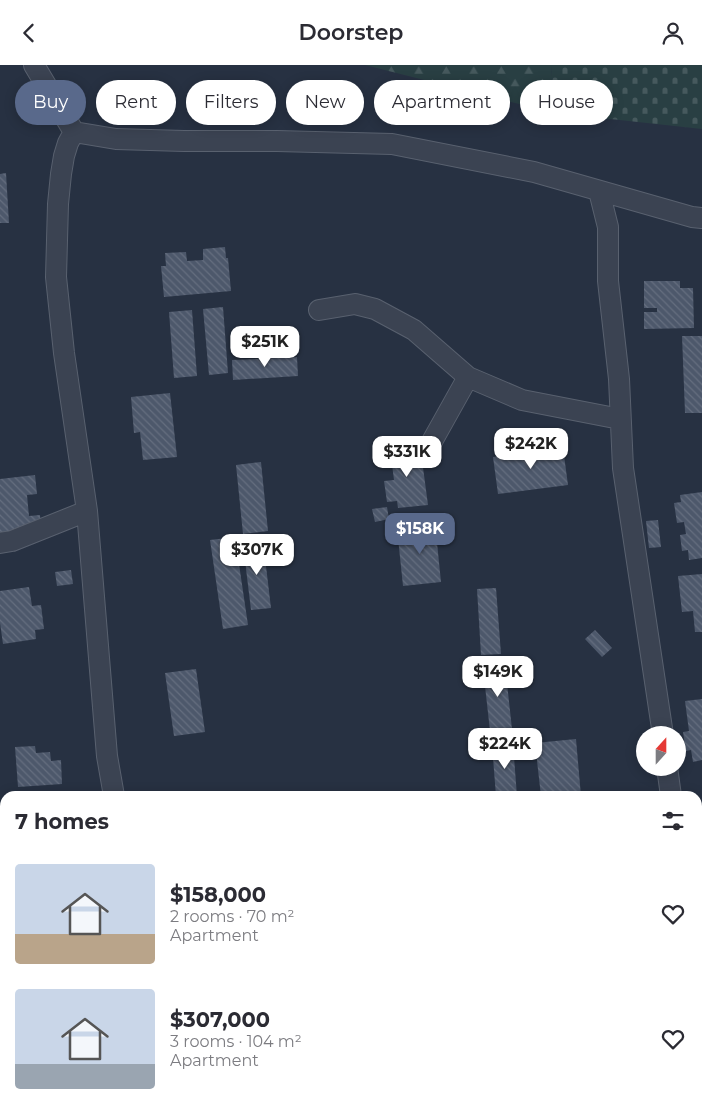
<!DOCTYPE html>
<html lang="en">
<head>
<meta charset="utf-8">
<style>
  :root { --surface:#fff; --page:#f7f7f7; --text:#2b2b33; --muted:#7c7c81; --accent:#59698b }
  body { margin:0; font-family:Montserrat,sans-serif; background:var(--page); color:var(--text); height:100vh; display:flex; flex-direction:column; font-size:19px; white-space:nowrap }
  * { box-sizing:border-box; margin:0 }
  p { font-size:16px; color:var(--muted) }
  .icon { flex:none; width:28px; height:28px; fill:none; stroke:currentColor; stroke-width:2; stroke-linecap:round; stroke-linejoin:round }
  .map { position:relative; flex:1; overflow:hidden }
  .drawer { position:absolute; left:0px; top:726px; width:702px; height:321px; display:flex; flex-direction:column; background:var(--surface); border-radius:15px 15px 0 0; box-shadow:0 2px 12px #0003 }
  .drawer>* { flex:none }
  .top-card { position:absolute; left:15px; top:15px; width:672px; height:45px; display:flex; gap:10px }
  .needle { width:32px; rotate:21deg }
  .controls { position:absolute; left:636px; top:661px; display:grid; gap:10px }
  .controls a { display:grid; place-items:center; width:50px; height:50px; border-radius:50%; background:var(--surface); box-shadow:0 2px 12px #0003; font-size:25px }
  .price { position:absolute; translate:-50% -42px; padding:0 11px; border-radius:10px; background:#fff; color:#222; font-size:16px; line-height:32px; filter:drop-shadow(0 1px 2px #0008) }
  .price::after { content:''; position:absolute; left:50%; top:30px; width:15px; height:11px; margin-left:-8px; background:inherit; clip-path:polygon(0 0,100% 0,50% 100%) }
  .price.selected { background:var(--accent); color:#fff }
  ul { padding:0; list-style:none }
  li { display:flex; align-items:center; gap:15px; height:125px; padding:0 15px }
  li span { display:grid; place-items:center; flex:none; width:140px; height:100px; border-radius:5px; color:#555 }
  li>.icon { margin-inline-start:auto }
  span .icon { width:60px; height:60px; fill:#fffc; stroke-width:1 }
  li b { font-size:21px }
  h2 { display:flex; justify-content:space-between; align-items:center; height:60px; padding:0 15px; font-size:21px }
  .tag { padding:0 18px; border-radius:22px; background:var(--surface); box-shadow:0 2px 12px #0003; font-size:18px; line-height:45px }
  .tag.selected { background:var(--accent); color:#fff }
  header { display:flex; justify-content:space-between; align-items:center; height:65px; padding:0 15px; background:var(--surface); font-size:22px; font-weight:600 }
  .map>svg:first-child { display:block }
</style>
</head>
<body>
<header><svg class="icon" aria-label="back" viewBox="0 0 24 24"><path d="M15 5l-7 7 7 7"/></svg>Doorstep<svg class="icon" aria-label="person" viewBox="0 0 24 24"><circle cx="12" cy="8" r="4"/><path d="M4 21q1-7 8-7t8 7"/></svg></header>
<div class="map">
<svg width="702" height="1047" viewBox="0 0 702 1047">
  <defs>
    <pattern id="forest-firs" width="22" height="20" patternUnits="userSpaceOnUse" patternTransform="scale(1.25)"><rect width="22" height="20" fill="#293f43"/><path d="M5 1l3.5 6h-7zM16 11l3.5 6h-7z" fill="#46595d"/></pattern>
    <pattern id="cemetery-stones" width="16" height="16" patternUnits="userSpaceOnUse" patternTransform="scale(1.25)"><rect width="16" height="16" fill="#293f43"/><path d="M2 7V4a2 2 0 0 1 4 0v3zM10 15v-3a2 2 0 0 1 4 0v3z" fill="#46595d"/></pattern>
    <pattern id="building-back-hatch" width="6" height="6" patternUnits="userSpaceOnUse" patternTransform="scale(1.25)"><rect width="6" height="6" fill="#4d586b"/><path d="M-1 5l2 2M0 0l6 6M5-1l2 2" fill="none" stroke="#656e7f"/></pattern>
  </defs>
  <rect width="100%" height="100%" fill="#273142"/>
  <path fill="url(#forest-firs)" d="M 365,0 L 551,0 L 555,48 Z"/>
  <path fill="url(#cemetery-stones)" d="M 551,0 L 702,0 L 702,64 L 555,48 Z"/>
  <path fill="url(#building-back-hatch)" d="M 6,108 L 9,158 L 0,158 L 0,109 Z
    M 225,182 L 226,193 L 228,193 L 231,226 L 164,232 L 161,201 L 166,201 L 165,188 L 186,187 L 187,196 L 203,195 L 203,184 Z
    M 644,216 L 680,216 L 680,223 L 693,223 L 694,263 L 644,264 L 644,247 L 657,247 L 657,243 L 644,243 Z
    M 223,242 L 228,308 L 209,310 L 203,244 Z
    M 192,245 L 197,311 L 174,313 L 169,247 Z
    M 682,271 L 702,271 L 702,348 L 685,348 Z
    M 297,292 L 298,311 L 233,315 L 232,295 Z
    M 170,328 L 177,392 L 143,395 L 140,367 L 134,368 L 131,332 Z
    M 549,377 L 550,385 L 563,383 L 568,420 L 498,429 L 493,392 L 528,387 L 527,380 Z
    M 420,380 L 428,440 L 398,443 L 397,436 L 387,437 L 384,416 L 394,415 L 390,384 Z
    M 261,397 L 268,466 L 243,469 L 236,400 Z
    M 35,410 L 37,429 L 27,430 L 29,451 L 40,450 L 41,464 L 0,468 L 0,414 Z
    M 702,427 L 702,493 L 689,495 L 688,485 L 682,486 L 680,470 L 686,469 L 684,457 L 677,458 L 674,438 L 681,437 L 680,430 Z
    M 387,442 L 389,454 L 375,457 L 372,444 Z
    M 658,455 L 661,482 L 649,483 L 646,456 Z
    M 435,458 L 441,517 L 403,521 L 398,473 L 404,473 L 403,462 Z
    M 235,472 L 248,560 L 223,564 L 210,475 Z
    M 263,476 L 271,543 L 251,545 L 243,479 Z
    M 71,505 L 73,519 L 57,521 L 55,507 Z
    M 702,509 L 702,567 L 695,567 L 693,546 L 682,547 L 678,511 Z
    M 29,522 L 32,541 L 41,540 L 44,564 L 35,565 L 36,574 L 3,579 L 0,558 L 0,526 Z
    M 496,523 L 501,589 L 481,590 L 477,524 Z
    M 595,565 L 612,583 L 602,592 L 585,574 Z
    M 505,600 L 512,664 L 490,666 L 483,603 Z
    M 196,604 L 205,667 L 174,671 L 165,608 Z
    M 702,634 L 702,695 L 693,697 L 691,685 L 686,686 L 683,667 L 689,666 L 685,636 Z
    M 576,674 L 581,731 L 541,731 L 535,678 Z
    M 513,679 L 517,731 L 496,731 L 492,680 Z
    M 35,681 L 36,688 L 50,687 L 51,696 L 61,695 L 62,719 L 18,722 L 15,682 Z
    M 250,1042 L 272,1042 L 272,1043 L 260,1047 L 252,1047 Z"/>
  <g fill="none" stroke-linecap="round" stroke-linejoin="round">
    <g stroke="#59616f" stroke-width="22">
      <path id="minor" d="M 34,0 L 74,67
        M 74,67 L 68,78 L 64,91 L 61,109 L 58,139 L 56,212 L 64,288 L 87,446 L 107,691 L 114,731
        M 74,67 L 116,74 L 184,76 L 277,76 L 392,79 L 534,107 L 692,152 L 702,153
        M 599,126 L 608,162 L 608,216 L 619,314 L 623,403 L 663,670
        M 319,245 L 355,239 L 375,244 L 414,265 L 468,312 L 522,335 L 620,354
        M 425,389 L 468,312
        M 0,478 L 12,476 L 87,446
        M 667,702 L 671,731
        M 698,845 L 702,845
        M 0,879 L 5,879
        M 698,930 L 700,948
        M 159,1042 L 159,1047
        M 408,1047 L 409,1042"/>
    </g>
    <use href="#minor" stroke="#3b4352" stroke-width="20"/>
  </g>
</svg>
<div class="controls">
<a><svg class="needle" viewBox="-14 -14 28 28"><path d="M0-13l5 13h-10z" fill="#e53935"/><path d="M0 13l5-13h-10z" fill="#7c7c81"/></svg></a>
</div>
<b class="price" style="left:265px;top:303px">$251K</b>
<b class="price" style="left:531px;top:405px">$242K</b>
<b class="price" style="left:407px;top:413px">$331K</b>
<b class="price selected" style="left:420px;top:490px">$158K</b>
<b class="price" style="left:257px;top:511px">$307K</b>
<b class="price" style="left:498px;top:633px">$149K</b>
<b class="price" style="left:505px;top:705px">$224K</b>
<div class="top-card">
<a class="tag selected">Buy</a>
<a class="tag">Rent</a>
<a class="tag">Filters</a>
<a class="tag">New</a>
<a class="tag">Apartment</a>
<a class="tag">House</a>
</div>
<section class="drawer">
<h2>7 homes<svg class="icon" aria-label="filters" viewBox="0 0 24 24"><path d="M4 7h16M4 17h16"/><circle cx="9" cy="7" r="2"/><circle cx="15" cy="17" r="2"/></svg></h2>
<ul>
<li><span style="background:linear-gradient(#c9d6e8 70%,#b9a48a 0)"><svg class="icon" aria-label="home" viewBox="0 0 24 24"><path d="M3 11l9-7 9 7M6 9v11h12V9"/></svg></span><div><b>$158,000</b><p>2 rooms · 70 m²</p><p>Apartment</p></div><svg class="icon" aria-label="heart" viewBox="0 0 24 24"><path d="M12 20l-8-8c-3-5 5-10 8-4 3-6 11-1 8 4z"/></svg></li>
<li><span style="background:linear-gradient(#c9d6e8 75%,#9aa5b1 0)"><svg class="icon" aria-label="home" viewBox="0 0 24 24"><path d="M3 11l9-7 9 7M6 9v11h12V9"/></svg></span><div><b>$307,000</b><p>3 rooms · 104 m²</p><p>Apartment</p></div><svg class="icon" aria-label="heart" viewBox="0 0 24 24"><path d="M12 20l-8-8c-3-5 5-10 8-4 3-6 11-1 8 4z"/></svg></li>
</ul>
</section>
</div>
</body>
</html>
